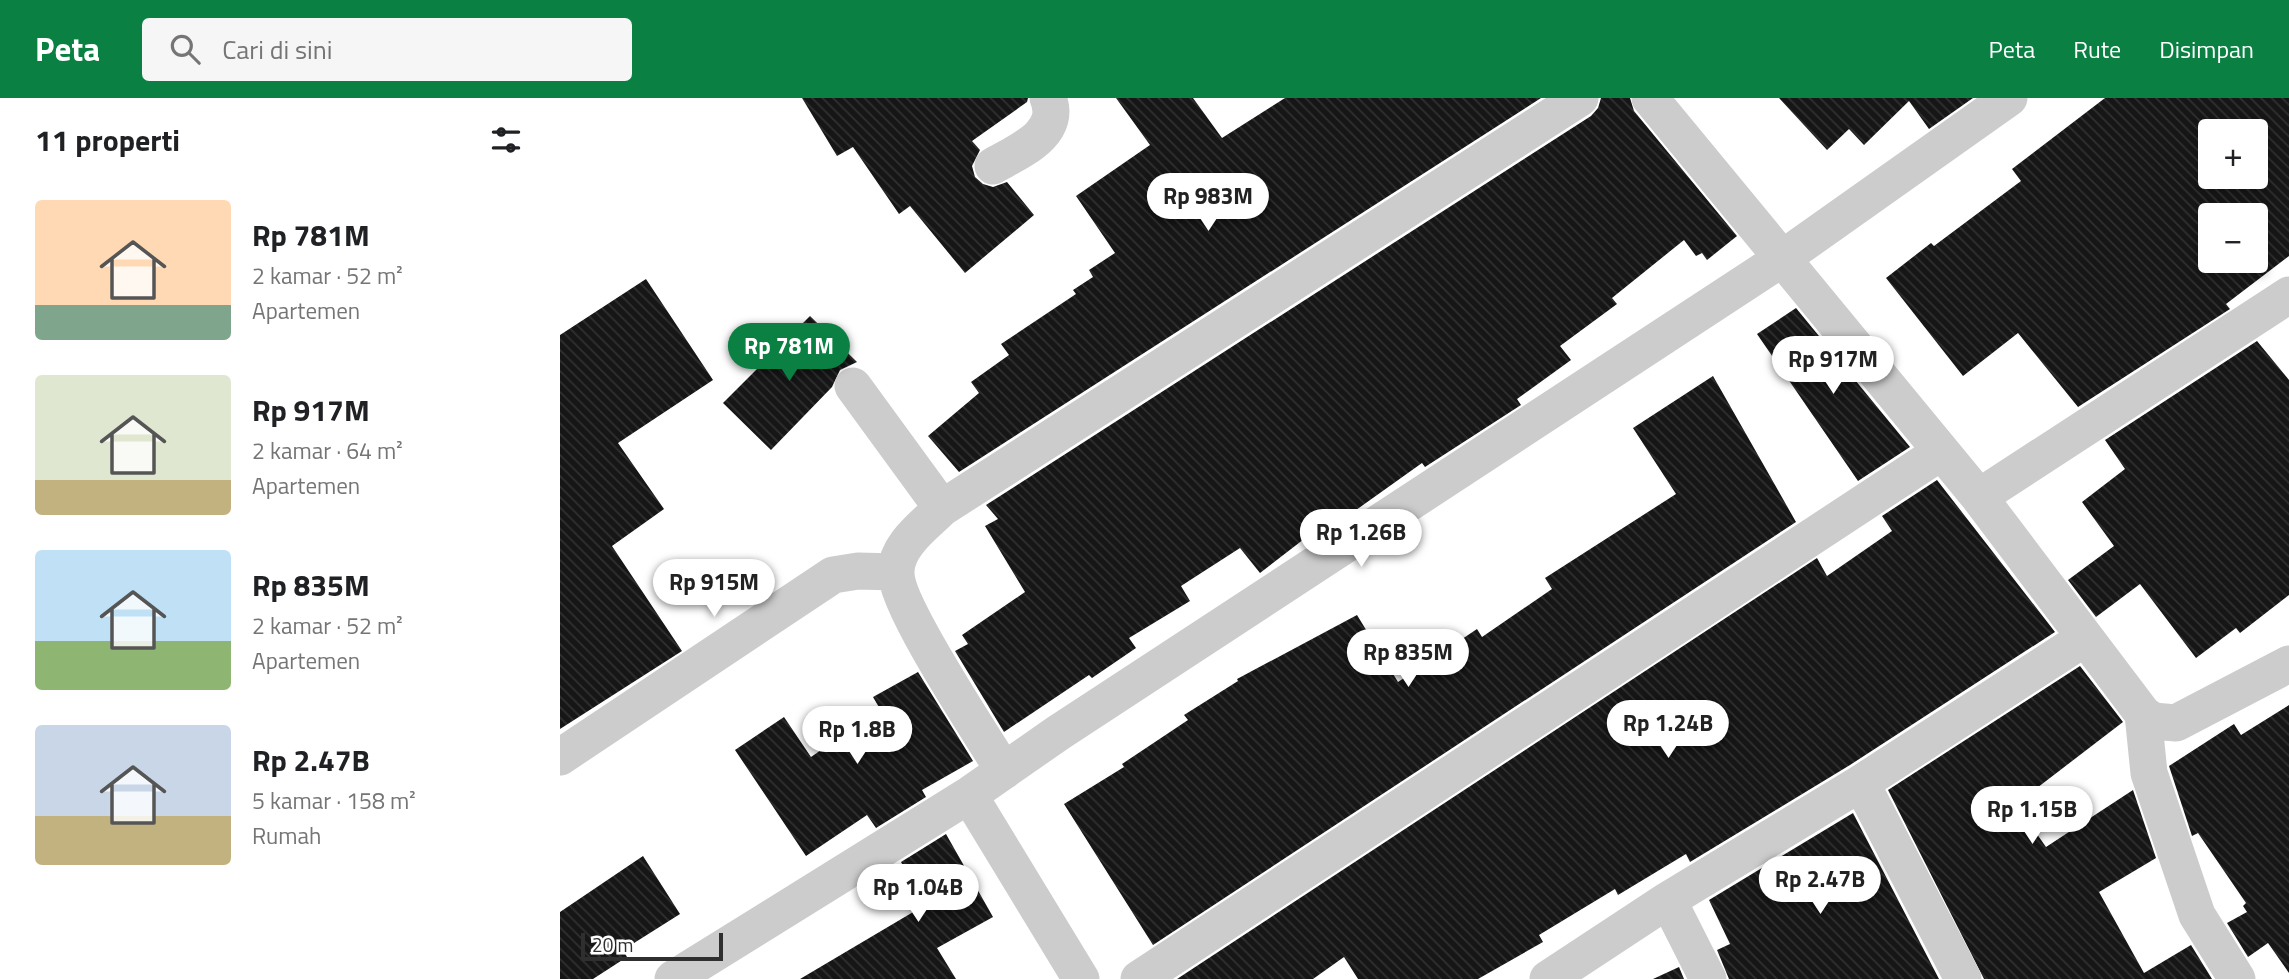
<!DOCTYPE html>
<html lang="id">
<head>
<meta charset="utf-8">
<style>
  :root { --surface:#fff; --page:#f6f6f6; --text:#202124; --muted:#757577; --accent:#0b8043 }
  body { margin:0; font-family:"Titillium Web",sans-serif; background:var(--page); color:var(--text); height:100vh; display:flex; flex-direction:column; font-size:26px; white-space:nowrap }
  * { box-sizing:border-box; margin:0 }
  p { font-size:23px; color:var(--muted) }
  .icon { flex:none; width:38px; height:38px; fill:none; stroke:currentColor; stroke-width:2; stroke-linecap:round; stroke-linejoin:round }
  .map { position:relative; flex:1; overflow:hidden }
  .details { display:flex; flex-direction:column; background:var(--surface); width:560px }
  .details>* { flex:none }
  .buttons { position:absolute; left:1638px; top:21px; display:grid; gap:14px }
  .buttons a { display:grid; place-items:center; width:70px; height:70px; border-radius:7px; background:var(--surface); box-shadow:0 4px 10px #0003; font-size:35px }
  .scale { position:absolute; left:21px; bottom:18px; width:142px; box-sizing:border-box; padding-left:7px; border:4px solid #2f2f2f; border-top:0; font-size:19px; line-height:24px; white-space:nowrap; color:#2f2f2f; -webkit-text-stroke:5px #fff; paint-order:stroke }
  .price { position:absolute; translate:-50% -60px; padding:0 16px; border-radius:24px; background:#fff; color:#222; font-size:23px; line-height:46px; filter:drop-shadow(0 2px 4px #0008) }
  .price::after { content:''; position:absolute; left:50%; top:42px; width:21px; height:16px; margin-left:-10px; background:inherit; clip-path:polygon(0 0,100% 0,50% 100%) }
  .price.active { background:var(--accent); color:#fff }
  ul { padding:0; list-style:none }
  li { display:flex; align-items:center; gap:21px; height:175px; padding:0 35px }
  li span { display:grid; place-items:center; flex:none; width:196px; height:140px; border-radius:7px; color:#555 }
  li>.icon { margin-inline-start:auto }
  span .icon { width:84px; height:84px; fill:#fffc; stroke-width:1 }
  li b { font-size:30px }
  h2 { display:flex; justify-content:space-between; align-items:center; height:84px; padding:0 35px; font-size:30px }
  header { display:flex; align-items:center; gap:42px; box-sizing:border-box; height:98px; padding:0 35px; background:var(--accent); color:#fff }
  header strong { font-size:33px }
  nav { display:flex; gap:38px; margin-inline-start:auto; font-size:24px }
  .search { width:490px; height:63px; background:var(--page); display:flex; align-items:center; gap:18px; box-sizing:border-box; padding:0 24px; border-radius:7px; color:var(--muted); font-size:26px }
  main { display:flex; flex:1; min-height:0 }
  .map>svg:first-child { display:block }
</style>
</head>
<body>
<header>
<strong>Peta</strong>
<div class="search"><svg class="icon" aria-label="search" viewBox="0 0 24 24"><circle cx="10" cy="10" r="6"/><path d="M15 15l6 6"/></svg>Cari di sini</div>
<nav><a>Peta</a><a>Rute</a><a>Disimpan</a></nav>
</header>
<main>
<section class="details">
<h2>11 properti<svg class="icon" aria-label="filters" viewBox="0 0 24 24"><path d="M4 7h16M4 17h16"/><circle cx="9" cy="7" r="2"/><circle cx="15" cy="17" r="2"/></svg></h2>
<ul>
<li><span style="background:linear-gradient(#ffd9b3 75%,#7fa58c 0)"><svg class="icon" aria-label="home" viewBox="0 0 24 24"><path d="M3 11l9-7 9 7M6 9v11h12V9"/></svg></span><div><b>Rp 781M</b><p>2 kamar · 52 m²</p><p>Apartemen</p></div></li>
<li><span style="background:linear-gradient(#dfe7d0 75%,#c2b280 0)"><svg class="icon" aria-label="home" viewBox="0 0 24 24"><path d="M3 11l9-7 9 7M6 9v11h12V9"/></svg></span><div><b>Rp 917M</b><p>2 kamar · 64 m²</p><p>Apartemen</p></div></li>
<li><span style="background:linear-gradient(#bfe0f5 65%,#8fb573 0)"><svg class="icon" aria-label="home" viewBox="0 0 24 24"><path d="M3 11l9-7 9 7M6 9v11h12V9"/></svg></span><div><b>Rp 835M</b><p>2 kamar · 52 m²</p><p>Apartemen</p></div></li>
<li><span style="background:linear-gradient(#c9d6e8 65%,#c2b280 0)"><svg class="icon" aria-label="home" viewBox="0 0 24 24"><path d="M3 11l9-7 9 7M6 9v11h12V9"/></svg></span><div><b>Rp 2.47B</b><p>5 kamar · 158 m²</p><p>Rumah</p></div></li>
</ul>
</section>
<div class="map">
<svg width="1729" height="881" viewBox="0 0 1729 881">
  <defs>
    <pattern id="building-back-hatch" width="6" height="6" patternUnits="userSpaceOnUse" patternTransform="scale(1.75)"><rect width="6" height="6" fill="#161616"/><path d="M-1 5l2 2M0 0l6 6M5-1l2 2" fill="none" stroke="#303030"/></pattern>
  </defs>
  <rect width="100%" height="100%" fill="#fff"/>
  <path fill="url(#building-back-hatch)" fill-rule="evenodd" d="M 242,0 L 468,0 L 467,4 L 412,43 L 420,52 L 412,68 L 415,79 L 423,86 L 433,89 L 447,84 L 474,117 L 405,175 L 350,108 L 339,116 L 293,49 L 277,58 Z
    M 556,0 L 633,0 L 662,40 L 725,0 L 981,0 L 399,374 L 368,338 L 419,295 L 411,284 L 449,257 L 441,246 L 516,196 L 513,192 L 533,179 L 529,172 L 555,155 L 516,98 L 590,47 Z
    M 1041,0 L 1070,0 L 1074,13 L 1177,138 L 1147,162 L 1142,155 L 1136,158 L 1124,142 L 1052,200 L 1057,206 L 1000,248 L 1011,262 L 957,301 L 961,307 L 865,369 L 862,365 L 761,437 L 757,431 L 700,475 L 680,450 L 621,488 L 630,503 L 569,540 L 576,550 L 532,580 L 529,577 L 444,634 L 395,553 L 408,546 L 402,537 L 465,494 L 425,428 L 438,421 L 426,407 L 1031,18 L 1038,10 Z
    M 1219,0 L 1413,0 L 1369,31 L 1349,3 L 1304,47 L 1289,31 L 1267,52 Z
    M 1545,0 L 1729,0 L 1729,158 L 1666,206 L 1670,211 L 1518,309 L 1458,235 L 1403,278 L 1326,180 L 1371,145 L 1374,148 L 1461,83 L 1452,71 ZM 1650,33 L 1696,33 L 1696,79 L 1650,79 ZM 1650,117 L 1696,117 L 1696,163 L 1650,163 Z
    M 86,181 L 153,282 L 58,345 L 104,411 L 52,448 L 122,553 L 0,631 L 0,237 Z
    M 1236,210 L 1350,349 L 1298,383 L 1197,236 Z
    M 250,218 L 297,264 L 280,272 L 272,289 L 211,352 L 163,305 Z
    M 1697,243 L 1729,282 L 1729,497 L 1680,535 L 1676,530 L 1636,560 L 1580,486 L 1536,519 L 1508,482 L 1554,448 L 1522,404 L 1565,371 L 1545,342 Z
    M 1153,278 L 1236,424 L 593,847 L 504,706 L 564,669 L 562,666 L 628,622 L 624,617 L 678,583 L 677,581 L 797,517 L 838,584 L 917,531 L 922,539 L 992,491 L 985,480 L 1116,396 L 1073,330 Z
    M 1377,382 L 1495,534 L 1290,667 L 1130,764 L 1126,756 L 1058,797 L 1055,791 L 979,837 L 983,844 L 918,881 L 798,881 L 784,859 L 753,881 L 617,881 L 1257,460 L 1267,478 L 1332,433 L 1322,418 Z
    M 1520,568 L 1563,624 L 1456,706 L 1486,749 L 1573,692 L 1596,760 L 1539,794 L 1584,875 L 1631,847 L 1652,881 L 1424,881 L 1328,692 Z
    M 358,574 L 413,663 L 362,692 L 366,699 L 316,730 L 307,717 L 246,758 L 175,652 L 224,619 L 251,659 L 320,611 L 313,599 Z
    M 1729,607 L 1729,875 L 1708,845 L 1688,859 L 1667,825 L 1687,814 L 1683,808 L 1686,805 L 1638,735 L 1632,738 L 1609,668 L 1674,626 L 1681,637 Z
    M 1293,715 L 1379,881 L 1169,881 L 1157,852 L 1170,846 L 1149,802 Z
    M 386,736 L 433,819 L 377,850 L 396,881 L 240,881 L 365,807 L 341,764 Z
    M 83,758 L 120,816 L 63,852 L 67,859 L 33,881 L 0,881 L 0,814 Z
    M 1119,869 L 1124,881 L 1093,881 Z"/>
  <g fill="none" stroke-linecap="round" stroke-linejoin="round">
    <path stroke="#ccc" stroke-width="37" d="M 1090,0 L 1419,399 L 1583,616 L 1593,623 L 1616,625 L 1729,566
      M 433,68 C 457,54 503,36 488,0
      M 293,288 L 382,410
      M 1419,399 L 1729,197
      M 1583,616 L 1589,675 L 1637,817 L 1677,881
      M 0,659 L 273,477 L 298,473 L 336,474
      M 444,673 C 422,637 335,507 336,474 C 336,447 365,427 382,410 L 1020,0
      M 1301,685 L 1403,881
      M 409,697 L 521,881
      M 1108,802 L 1148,881
      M 113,881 L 409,697 L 498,635 L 1220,162 L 1449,0
      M 579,881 L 1381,354
      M 988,881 L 1108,802 L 1301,685 L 1525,540"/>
  </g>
</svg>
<div class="buttons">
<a>+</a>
<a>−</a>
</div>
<div class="scale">20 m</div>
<b class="price" style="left:648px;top:135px">Rp 983M</b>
<b class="price active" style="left:229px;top:285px">Rp 781M</b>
<b class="price" style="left:1273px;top:298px">Rp 917M</b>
<b class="price" style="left:801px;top:471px">Rp 1.26B</b>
<b class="price" style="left:154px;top:521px">Rp 915M</b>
<b class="price" style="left:848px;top:591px">Rp 835M</b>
<b class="price" style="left:1108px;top:662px">Rp 1.24B</b>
<b class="price" style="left:297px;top:668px">Rp 1.8B</b>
<b class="price" style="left:1472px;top:748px">Rp 1.15B</b>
<b class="price" style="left:1260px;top:818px">Rp 2.47B</b>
<b class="price" style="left:358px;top:826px">Rp 1.04B</b>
</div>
</main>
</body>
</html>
